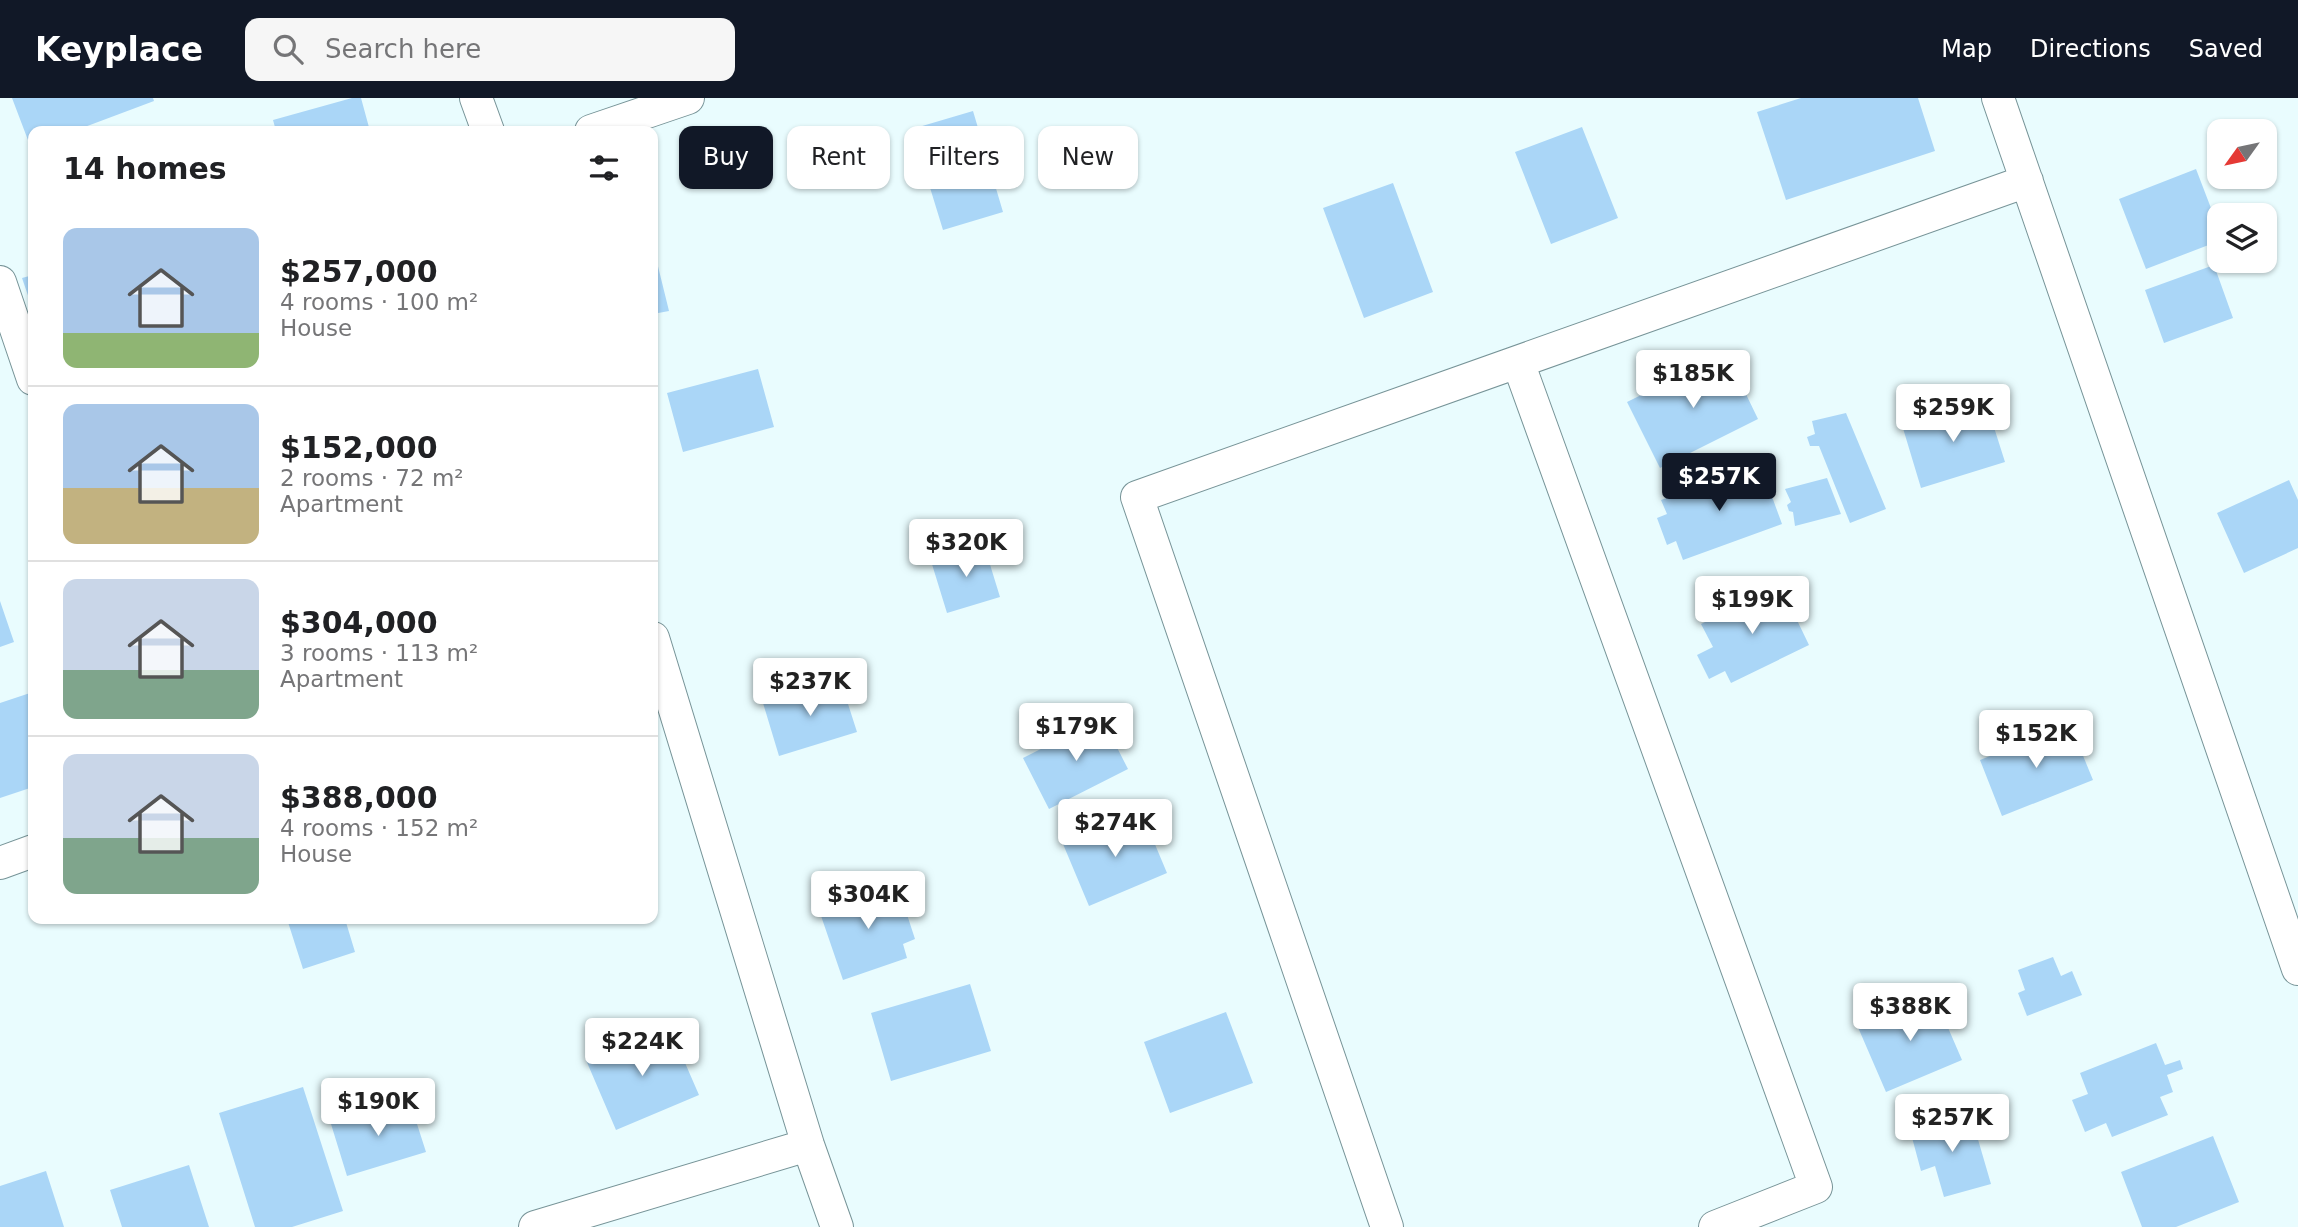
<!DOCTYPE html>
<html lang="en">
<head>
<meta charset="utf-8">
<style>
  :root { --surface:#fff; --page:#f6f6f6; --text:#202124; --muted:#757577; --line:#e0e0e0; --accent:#111827 }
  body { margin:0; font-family:"DejaVu Sans",sans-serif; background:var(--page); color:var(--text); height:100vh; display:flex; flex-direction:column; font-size:26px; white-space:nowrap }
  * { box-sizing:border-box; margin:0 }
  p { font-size:23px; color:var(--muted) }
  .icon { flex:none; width:38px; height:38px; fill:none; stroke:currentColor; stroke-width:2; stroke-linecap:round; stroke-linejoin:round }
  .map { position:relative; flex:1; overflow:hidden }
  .sheet { position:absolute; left:28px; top:28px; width:630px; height:798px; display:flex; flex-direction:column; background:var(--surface); border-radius:14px; box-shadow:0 2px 5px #0004 }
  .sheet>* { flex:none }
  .top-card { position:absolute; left:679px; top:28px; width:665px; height:63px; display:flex; gap:14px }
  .needle { width:46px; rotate:237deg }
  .tools { position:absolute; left:2207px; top:21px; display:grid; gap:14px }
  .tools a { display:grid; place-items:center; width:70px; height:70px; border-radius:14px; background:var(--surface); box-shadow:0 2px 5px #0004; font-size:35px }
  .price { position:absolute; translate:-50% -60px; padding:0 16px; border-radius:7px; background:#fff; color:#222; font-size:23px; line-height:46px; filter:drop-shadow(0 2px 4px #0008) }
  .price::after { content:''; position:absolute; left:50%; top:42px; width:21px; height:16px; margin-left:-10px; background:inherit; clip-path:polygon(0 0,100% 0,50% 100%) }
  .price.selected { background:var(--accent); color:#fff }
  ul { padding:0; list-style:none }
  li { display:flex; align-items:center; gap:21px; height:175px; padding:0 35px }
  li+li { border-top:2px solid var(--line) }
  li span { display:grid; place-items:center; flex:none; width:196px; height:140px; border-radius:14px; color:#555 }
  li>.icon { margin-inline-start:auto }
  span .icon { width:84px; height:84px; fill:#fffc; stroke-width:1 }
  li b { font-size:30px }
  h2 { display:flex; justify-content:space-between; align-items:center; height:84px; padding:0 35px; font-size:30px }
  .chip { padding:0 24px; border-radius:14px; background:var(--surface); box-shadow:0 2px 5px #0004; font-size:24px; line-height:63px }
  .chip.selected { background:var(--accent); color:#fff }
  header { display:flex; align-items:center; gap:42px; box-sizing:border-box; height:98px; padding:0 35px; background:var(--accent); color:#fff }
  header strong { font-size:33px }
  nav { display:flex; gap:38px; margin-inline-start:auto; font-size:24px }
  .search { width:490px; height:63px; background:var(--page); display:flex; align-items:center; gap:18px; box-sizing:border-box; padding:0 24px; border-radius:14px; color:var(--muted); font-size:26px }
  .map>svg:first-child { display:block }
</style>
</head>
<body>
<header>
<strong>Keyplace</strong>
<div class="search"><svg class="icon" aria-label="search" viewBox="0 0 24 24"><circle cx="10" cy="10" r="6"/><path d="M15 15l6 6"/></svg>Search here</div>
<nav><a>Map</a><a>Directions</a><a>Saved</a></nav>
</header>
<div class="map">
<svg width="2298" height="1129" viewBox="0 0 2298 1129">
  <rect width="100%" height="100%" fill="#e9fcfe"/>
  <path fill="#aad6f7" d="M 12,0 L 153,0 L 154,3 L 74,33 L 33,33 L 33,49 L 31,50 Z
    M 352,0 L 361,0 L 370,33 L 276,33 L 273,22 Z
    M 1801,0 L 1918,0 L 1935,53 L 1786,102 L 1757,14 Z
    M 973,13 L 1003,114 L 943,132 L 912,31 Z
    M 1582,29 L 1618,120 L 1551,146 L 1515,54 Z
    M 2196,71 L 2219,131 L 2219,143 L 2146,171 L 2119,101 Z
    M 1393,85 L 1433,194 L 1364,220 L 1323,110 Z
    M 653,148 L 669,213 L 653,216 Z
    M 2214,167 L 2233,220 L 2164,245 L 2145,192 Z
    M 33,177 L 33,212 L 22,180 Z
    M 1726,255 L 1758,321 L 1660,370 L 1627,304 Z
    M 758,271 L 774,329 L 683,354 L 667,295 Z
    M 1985,301 L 2005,364 L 1921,390 L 1902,327 Z
    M 1846,315 L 1886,411 L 1850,425 L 1819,348 L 1810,348 L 1807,339 L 1815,336 L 1812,323 Z
    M 1760,366 L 1782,426 L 1683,462 L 1676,443 L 1667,447 L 1657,420 L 1667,416 L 1661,402 Z
    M 1827,380 L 1841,416 L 1795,428 L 1793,414 L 1789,413 L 1787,407 L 1791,404 L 1785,391 Z
    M 2289,382 L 2298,402 L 2298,450 L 2244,475 L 2217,415 Z
    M 984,447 L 1000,499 L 947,515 L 931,463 Z
    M 1780,487 L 1809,547 L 1731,585 L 1725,573 L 1709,581 L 1697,557 L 1713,549 L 1701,526 Z
    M 0,503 L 14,544 L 0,549 Z
    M 840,581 L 857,634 L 779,658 L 763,605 Z
    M 33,594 L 33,689 L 0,700 L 0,605 Z
    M 1102,620 L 1128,671 L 1049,711 L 1023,660 Z
    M 2070,626 L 2093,682 L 2002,718 L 1980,662 Z
    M 1141,713 L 1167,775 L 1089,808 L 1063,746 Z
    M 897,786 L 915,841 L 903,846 L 907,860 L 843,882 L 819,812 Z
    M 287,821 L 345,821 L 355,854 L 303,871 Z
    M 2053,859 L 2061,878 L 2072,873 L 2082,897 L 2027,918 L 2018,895 L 2025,892 L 2018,872 Z
    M 970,886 L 991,953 L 891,983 L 871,915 Z
    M 1933,895 L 1962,962 L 1886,994 L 1857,927 Z
    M 1226,914 L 1253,985 L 1170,1015 L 1144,944 Z
    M 669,928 L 699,997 L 616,1032 L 586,962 Z
    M 2156,945 L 2165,967 L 2180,962 L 2183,971 L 2167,977 L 2173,994 L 2160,999 L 2168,1017 L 2112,1039 L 2106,1025 L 2085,1034 L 2072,1002 L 2088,996 L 2080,975 Z
    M 303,989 L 343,1113 L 292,1129 L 255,1129 L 219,1015 Z
    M 409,1001 L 426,1054 L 347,1078 L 331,1026 Z
    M 1970,1014 L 1991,1086 L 1944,1099 L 1935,1068 L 1921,1073 L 1910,1032 Z
    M 2213,1038 L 2239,1104 L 2176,1129 L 2142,1129 L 2121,1074 Z
    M 189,1067 L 209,1129 L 122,1129 L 110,1092 Z
    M 46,1073 L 64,1129 L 0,1129 L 0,1088 Z"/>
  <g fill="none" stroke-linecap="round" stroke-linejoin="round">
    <g stroke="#779498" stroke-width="34">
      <path id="street" d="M 476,0 L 488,33
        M 1998,0 L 2298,871
        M 591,33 L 688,0
        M 0,184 L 33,281
        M 1518,264 L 1816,1089 L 1715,1129
        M 653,540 L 808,1047 L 837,1129
        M 0,765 L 33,753
        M 535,1129 L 808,1047
        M 1387,1129 L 1137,399 L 2027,83"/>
    </g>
    <use href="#street" stroke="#fff" stroke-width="32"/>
  </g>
</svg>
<div class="tools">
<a><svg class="needle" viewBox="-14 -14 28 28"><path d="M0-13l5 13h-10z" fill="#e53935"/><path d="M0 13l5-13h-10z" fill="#757577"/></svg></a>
<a><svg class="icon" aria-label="layers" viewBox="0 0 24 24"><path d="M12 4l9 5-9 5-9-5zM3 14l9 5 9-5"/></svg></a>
</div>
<b class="price" style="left:1693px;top:312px">$185K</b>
<b class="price" style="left:1953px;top:346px">$259K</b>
<b class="price selected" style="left:1719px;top:415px">$257K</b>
<b class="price" style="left:966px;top:481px">$320K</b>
<b class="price" style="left:1752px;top:538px">$199K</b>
<b class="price" style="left:810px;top:620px">$237K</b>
<b class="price" style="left:1076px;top:665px">$179K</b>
<b class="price" style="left:2036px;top:672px">$152K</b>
<b class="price" style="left:1115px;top:761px">$274K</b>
<b class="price" style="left:868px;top:833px">$304K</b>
<b class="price" style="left:1910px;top:945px">$388K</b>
<b class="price" style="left:642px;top:980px">$224K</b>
<b class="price" style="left:378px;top:1040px">$190K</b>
<b class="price" style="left:1952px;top:1056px">$257K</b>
<div class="top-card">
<a class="chip selected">Buy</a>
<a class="chip">Rent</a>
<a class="chip">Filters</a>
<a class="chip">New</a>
</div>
<section class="sheet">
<h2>14 homes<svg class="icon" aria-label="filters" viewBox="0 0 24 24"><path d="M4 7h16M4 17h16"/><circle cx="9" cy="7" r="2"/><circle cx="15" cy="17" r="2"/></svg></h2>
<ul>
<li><span style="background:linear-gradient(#a9c7e8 75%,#8fb573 0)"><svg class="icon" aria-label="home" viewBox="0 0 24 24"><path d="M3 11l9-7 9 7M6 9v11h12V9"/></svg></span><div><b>$257,000</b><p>4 rooms · 100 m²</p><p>House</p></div></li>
<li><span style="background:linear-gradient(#a9c7e8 60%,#c2b280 0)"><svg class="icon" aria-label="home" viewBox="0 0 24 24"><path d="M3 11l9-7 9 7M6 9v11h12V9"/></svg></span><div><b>$152,000</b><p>2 rooms · 72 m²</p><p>Apartment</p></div></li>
<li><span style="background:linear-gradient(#c9d6e8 65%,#7fa58c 0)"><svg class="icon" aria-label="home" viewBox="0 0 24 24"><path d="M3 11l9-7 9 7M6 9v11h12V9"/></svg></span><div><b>$304,000</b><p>3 rooms · 113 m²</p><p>Apartment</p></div></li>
<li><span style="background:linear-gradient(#c9d6e8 60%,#7fa58c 0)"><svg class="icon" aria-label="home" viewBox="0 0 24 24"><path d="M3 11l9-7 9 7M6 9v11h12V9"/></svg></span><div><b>$388,000</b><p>4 rooms · 152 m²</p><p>House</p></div></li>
</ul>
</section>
</div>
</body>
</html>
